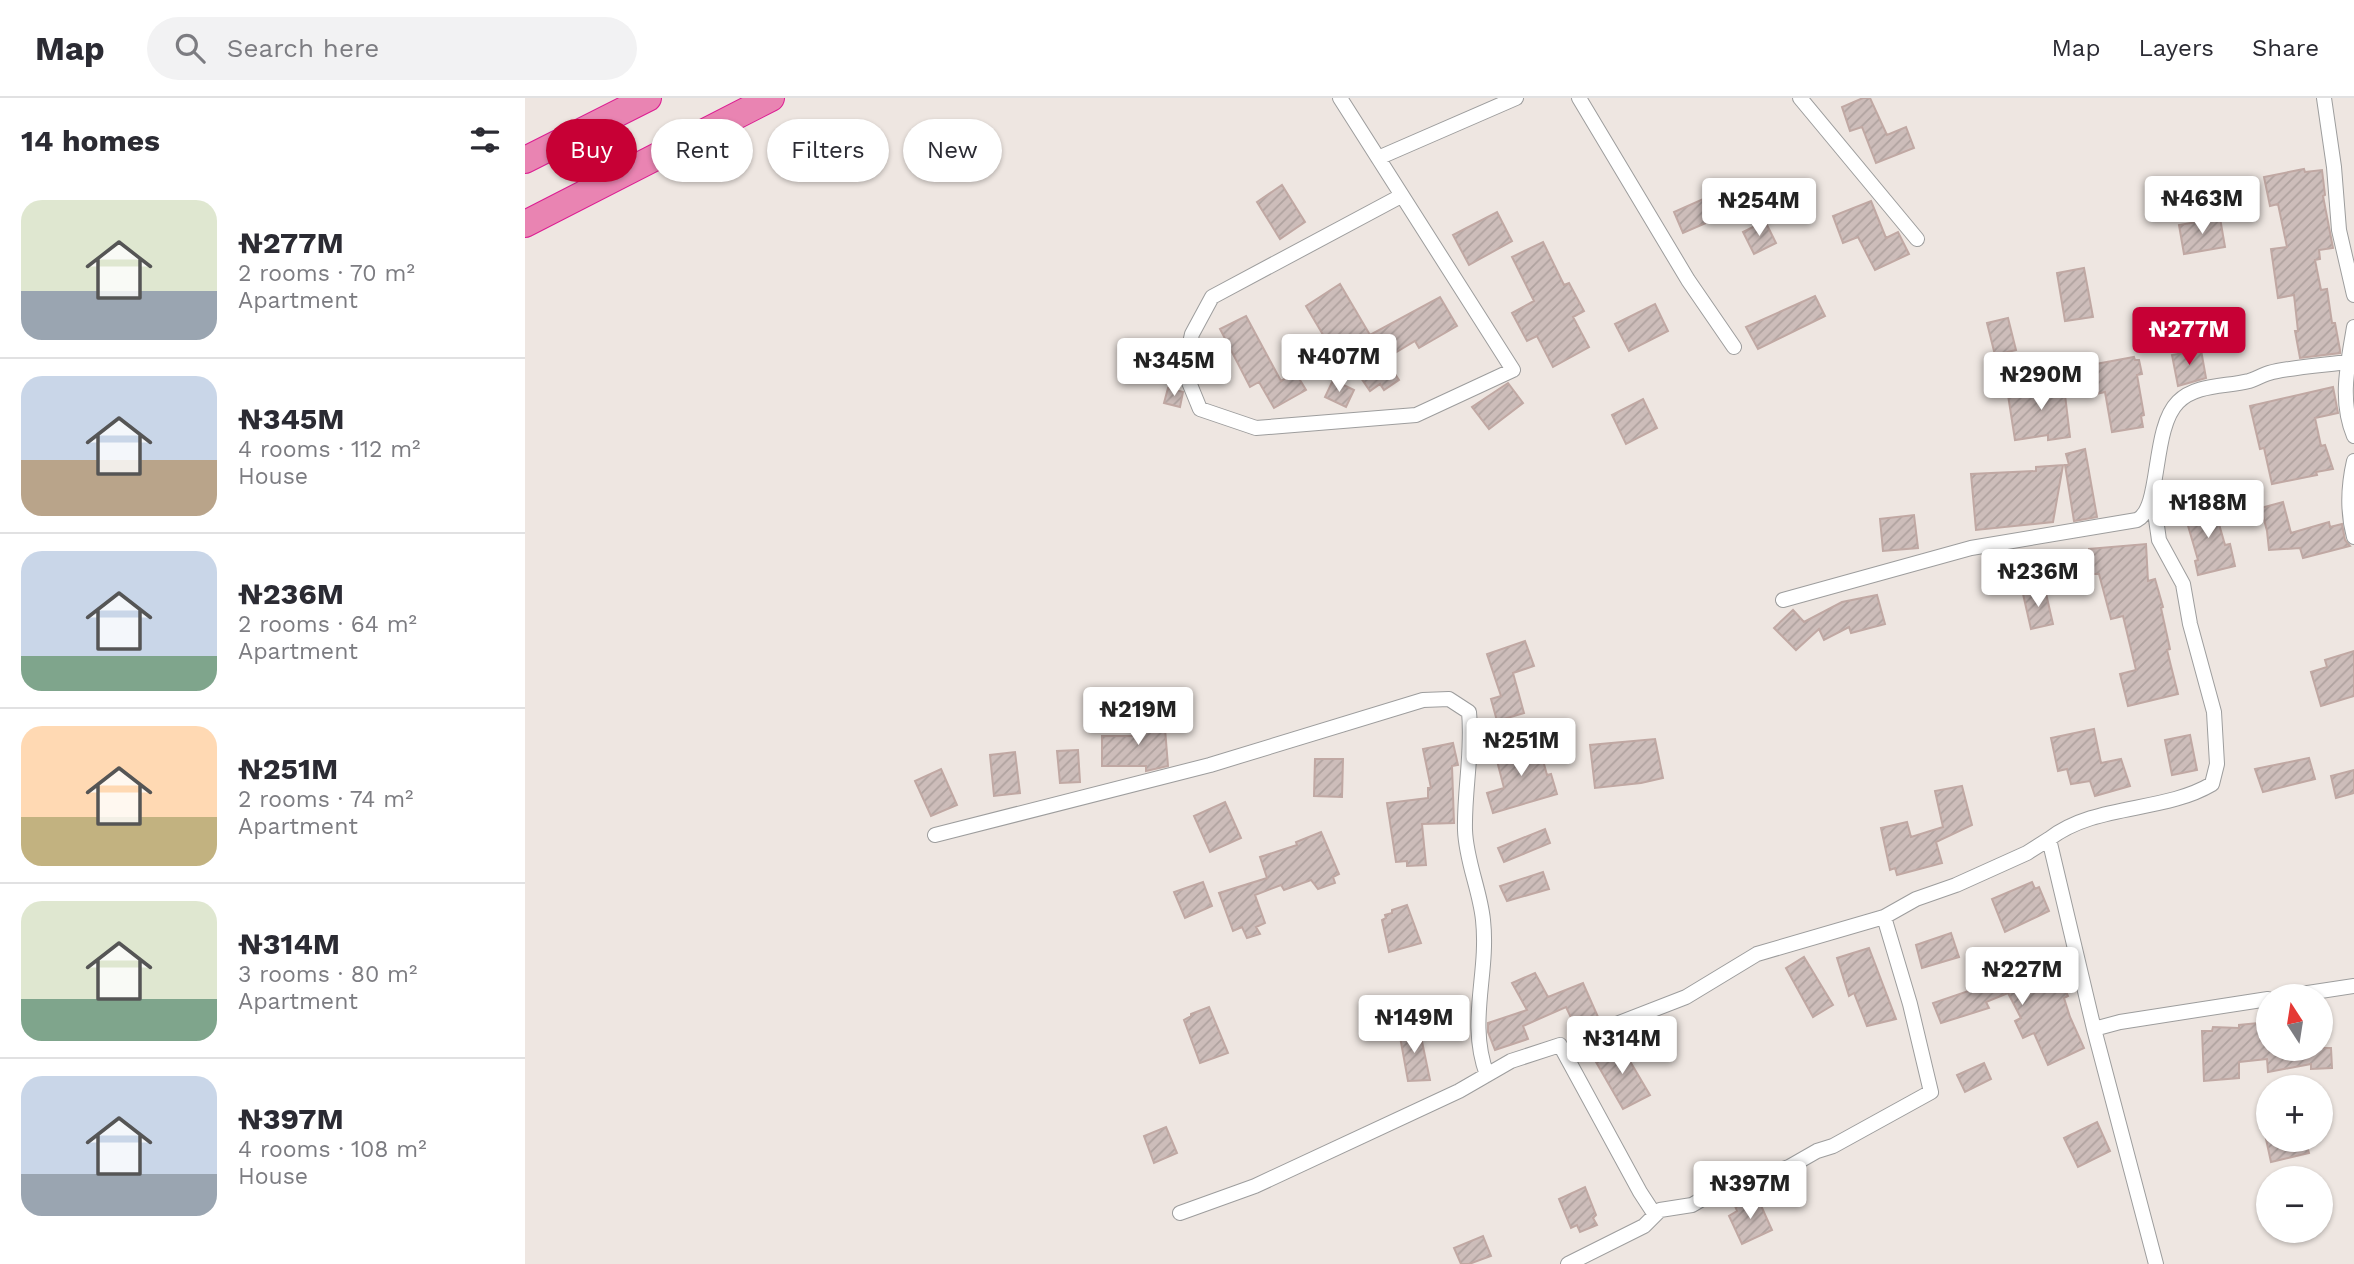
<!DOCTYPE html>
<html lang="en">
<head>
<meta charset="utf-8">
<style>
  :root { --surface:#fff; --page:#f2f2f3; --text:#2b2b33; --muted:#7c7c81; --line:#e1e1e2; --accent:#c70035 }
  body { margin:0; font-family:"Work Sans",sans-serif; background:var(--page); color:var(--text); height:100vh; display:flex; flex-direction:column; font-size:26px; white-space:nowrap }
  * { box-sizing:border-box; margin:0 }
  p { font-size:23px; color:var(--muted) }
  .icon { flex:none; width:38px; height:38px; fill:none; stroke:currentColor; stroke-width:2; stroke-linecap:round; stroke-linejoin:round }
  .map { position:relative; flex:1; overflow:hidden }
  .drawer { display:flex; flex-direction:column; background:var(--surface); width:525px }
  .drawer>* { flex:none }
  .hud { position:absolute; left:21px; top:21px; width:665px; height:63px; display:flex; gap:14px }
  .needle { width:46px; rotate:348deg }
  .fabs { position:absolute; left:1731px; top:886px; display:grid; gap:14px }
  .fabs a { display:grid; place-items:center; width:77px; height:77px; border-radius:50%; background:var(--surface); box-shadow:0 2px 5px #0004; font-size:35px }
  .price { position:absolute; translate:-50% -60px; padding:0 16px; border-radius:7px; background:#fff; color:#222; font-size:23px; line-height:46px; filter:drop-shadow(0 2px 4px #0008) }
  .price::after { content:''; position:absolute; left:50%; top:42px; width:21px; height:16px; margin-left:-10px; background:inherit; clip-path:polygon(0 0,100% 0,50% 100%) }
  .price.current { background:var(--accent); color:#fff }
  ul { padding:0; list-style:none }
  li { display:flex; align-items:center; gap:21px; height:175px; padding:0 21px }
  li+li { border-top:2px solid var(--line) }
  li span { display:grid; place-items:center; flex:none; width:196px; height:140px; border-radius:21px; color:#555 }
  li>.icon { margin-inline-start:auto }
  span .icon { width:84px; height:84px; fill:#fffc; stroke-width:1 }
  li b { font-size:30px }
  h2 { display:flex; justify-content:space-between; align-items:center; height:84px; padding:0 21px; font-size:30px }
  .tag { padding:0 24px; border-radius:32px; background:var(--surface); box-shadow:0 2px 5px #0004; font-size:24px; line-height:63px }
  .tag.current { background:var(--accent); color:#fff }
  header { display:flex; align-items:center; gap:42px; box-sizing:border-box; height:98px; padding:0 35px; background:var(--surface); border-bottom:2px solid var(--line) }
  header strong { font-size:33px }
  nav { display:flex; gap:38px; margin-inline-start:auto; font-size:24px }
  .search { width:490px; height:63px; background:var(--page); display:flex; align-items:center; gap:18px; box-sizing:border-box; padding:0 24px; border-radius:38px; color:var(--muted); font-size:26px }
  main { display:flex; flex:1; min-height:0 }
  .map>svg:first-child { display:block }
</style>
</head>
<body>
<header>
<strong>Map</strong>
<div class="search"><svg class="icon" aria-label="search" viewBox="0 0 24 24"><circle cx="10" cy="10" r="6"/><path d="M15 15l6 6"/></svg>Search here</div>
<nav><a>Map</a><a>Layers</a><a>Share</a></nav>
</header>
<main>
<section class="drawer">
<h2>14 homes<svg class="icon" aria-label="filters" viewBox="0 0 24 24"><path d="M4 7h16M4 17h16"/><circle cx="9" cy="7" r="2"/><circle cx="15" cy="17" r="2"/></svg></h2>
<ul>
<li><span style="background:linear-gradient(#dfe7d0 65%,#9aa5b1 0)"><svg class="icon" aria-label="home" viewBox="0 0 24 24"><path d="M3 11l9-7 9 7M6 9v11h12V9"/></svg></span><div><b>₦277M</b><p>2 rooms · 70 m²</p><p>Apartment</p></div></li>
<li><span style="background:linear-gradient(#c9d6e8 60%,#b9a48a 0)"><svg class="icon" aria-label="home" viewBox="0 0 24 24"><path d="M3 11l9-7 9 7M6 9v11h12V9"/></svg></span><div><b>₦345M</b><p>4 rooms · 112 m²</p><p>House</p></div></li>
<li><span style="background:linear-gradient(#c9d6e8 75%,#7fa58c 0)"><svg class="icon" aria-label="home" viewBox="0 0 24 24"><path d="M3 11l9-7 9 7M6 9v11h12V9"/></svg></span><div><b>₦236M</b><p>2 rooms · 64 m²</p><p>Apartment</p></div></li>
<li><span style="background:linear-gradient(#ffd9b3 65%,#c2b280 0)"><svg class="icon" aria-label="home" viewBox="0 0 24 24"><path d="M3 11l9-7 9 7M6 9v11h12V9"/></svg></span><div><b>₦251M</b><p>2 rooms · 74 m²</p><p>Apartment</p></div></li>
<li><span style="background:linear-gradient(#dfe7d0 70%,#7fa58c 0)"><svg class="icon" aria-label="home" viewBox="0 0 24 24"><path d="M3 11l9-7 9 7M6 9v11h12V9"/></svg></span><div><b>₦314M</b><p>3 rooms · 80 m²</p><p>Apartment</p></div></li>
<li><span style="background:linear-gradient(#c9d6e8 70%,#9aa5b1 0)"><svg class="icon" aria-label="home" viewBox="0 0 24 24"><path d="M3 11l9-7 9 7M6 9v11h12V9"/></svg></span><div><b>₦397M</b><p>4 rooms · 108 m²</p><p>House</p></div></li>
</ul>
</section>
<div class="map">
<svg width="1829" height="1166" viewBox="0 0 1829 1166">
  <defs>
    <pattern id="building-hatch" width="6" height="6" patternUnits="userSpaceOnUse" patternTransform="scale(1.75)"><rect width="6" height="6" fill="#cdbdba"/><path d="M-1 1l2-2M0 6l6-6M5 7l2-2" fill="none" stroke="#afa29f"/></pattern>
  </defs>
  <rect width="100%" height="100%" fill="#eee6e1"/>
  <path fill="url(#building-hatch)" stroke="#c0a8a3" stroke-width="2" d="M 1338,0 L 1345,0 L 1362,37 L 1381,29 L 1389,50 L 1351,65 L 1337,29 L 1325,33 L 1317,9 Z
    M 1779,71 L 1780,74 L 1797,72 L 1800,97 L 1798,98 L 1808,150 L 1794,152 L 1795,161 L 1790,162 L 1796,192 L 1802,191 L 1807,225 L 1810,225 L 1815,252 L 1815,255 L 1775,260 L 1770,233 L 1773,233 L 1769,197 L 1753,200 L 1746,151 L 1762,149 L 1753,106 L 1745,108 L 1739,79 Z
    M 757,87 L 780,124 L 755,141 L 732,104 Z
    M 1194,94 L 1204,115 L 1158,135 L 1149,114 Z
    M 1346,103 L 1361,140 L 1373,134 L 1384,156 L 1350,172 L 1333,139 L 1318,145 L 1308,118 Z
    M 972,114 L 987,143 L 944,167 L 928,137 Z
    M 1695,120 L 1700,149 L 1659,156 L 1654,127 Z
    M 1240,123 L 1251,145 L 1229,156 L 1218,134 Z
    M 1018,144 L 1039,187 L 1044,185 L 1059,213 L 1048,219 L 1064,249 L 1028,269 L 1012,238 L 1002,243 L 987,215 L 1009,203 L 987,159 Z
    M 1559,170 L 1568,219 L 1540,223 L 1532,175 Z
    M 815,186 L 845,237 L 915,199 L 932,228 L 894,250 L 890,243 L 860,261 L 874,282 L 859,292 L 855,286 L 845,293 L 814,248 L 807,252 L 781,208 Z
    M 1290,198 L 1300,218 L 1233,251 L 1221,229 Z
    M 1130,206 L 1143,233 L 1104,253 L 1090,226 Z
    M 721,218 L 756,283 L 770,274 L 781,292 L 749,310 L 734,284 L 725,289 L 695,231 Z
    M 1483,220 L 1491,252 L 1470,257 L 1462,225 Z
    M 1676,252 L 1681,280 L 1653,288 L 1647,257 Z
    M 1609,259 L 1610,262 L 1614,262 L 1617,276 L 1612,277 L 1619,317 L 1616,318 L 1618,329 L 1587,334 L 1580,294 L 1571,296 L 1565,267 Z
    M 1538,280 L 1545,339 L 1523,342 L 1523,337 L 1490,342 L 1483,297 L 1518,291 L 1517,282 Z
    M 808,282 L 829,292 L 821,309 L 800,299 Z
    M 983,285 L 998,305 L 964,331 L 947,309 Z
    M 1808,289 L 1813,315 L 1790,320 L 1796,348 L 1800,347 L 1808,371 L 1791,374 L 1792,377 L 1747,386 L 1739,350 L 1735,351 L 1725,308 Z
    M 643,290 L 658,294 L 655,309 L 639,305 Z
    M 1118,301 L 1132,330 L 1101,346 L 1087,317 Z
    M 1560,351 L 1572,419 L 1549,423 L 1540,367 L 1544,367 L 1541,356 Z
    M 1538,367 L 1528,424 L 1451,432 L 1446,376 L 1511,373 L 1511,369 Z
    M 1758,404 L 1766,435 L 1804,424 L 1805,429 L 1817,426 L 1820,442 L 1825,448 L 1778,460 L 1775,450 L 1744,452 L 1742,433 L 1736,410 Z
    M 1688,405 L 1700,447 L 1705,446 L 1710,468 L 1673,477 L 1670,463 L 1673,462 L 1659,414 Z
    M 1389,417 L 1393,450 L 1358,453 L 1355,421 Z
    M 1621,446 L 1623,483 L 1630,481 L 1638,509 L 1636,510 L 1645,551 L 1642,552 L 1653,596 L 1603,608 L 1595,576 L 1611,572 L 1598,518 L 1586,521 L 1574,476 L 1566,476 L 1564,451 Z
    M 1520,491 L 1528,526 L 1506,531 L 1498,496 Z
    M 1352,497 L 1360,526 L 1326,535 L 1324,529 L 1299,542 L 1294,531 L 1271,552 L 1249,530 L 1268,512 L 1279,524 L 1317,504 Z
    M 1000,543 L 1009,568 L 988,575 L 999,615 L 972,623 L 966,601 L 976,598 L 962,556 Z
    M 1829,553 L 1829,598 L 1796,608 L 1786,574 L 1802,569 L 1800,562 Z
    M 639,618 L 643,668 L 621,673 L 621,668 L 577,668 L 577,638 L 618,638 L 617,620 Z
    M 1569,631 L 1576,665 L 1596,661 L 1605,688 L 1570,698 L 1565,683 L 1546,686 L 1542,671 L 1533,673 L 1526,640 Z
    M 1665,637 L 1672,672 L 1647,677 L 1640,642 Z
    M 1130,641 L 1138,680 L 1116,685 L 1070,690 L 1065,647 Z
    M 1013,644 L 1022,677 L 1026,676 L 1032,696 L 968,715 L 962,695 L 979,690 L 970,655 Z
    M 928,645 L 933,667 L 927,668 L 929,725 L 897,726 L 901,767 L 882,768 L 882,763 L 871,764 L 862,705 L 903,700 L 903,690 L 906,690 L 898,651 Z
    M 553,652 L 555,684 L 535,685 L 532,653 Z
    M 490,654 L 495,695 L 469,698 L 465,657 Z
    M 1784,660 L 1790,681 L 1738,694 L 1730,671 Z
    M 790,661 L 818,661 L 817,699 L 789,698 Z
    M 416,671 L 432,707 L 406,718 L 390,683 Z
    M 1829,672 L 1829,695 L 1811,700 L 1806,678 Z
    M 1437,688 L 1447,727 L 1411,744 L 1417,765 L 1372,777 L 1370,770 L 1365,772 L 1356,730 L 1382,724 L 1386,739 L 1418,729 L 1410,693 Z
    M 700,704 L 716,740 L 685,754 L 669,718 Z
    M 1020,731 L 1025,745 L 979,764 L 973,750 Z
    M 796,734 L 814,776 L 808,779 L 810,785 L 793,791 L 786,782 L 759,792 L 756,787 L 730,797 L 740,825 L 731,829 L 735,836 L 722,840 L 717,829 L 708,833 L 694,795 L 742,780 L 735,759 L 772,747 L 771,744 Z
    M 1018,774 L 1024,791 L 982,803 L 975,788 Z
    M 678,784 L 687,808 L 660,820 L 649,794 Z
    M 1507,784 L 1510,791 L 1514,789 L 1524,813 L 1480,834 L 1467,801 Z
    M 882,807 L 896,845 L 864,854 L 857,822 L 861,820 L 860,817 L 867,815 L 867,812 Z
    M 1426,835 L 1434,859 L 1397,870 L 1391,847 Z
    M 1344,850 L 1371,921 L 1342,928 L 1329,895 L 1324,898 L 1312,860 Z
    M 1495,852 L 1510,891 L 1535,881 L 1543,898 L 1539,900 L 1545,919 L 1559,950 L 1523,967 L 1509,935 L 1498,940 L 1490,923 L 1496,920 L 1483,895 L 1461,904 L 1464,910 L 1416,925 L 1408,905 L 1470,884 L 1463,866 Z
    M 1279,859 L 1308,907 L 1288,919 L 1261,870 Z
    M 1010,875 L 1023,899 L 1058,885 L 1073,919 L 1050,928 L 1041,909 L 998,928 L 1003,941 L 970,952 L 963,934 L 963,925 L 1002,912 L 987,885 Z
    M 684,909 L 703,955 L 675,965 L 659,922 L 666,918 L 666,916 Z
    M 1733,925 L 1734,929 L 1743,928 L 1743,950 L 1806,950 L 1807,970 L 1786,971 L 1786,966 L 1743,974 L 1742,961 L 1714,964 L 1714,980 L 1679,983 L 1677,933 L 1687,933 L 1688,929 L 1714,930 L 1714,927 Z
    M 894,929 L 905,982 L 883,983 L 874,933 Z
    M 1093,943 L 1125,997 L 1098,1011 L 1071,964 L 1075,961 L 1073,955 Z
    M 1459,965 L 1466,981 L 1440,994 L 1432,977 Z
    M 1572,1024 L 1585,1053 L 1553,1069 L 1539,1040 Z
    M 641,1029 L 652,1055 L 629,1065 L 619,1038 Z
    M 1741,1041 L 1780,1041 L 1784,1055 L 1746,1064 Z
    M 1060,1089 L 1071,1117 L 1068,1120 L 1072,1127 L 1055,1134 L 1052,1127 L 1046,1130 L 1034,1101 Z
    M 1224,1101 L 1226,1107 L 1234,1103 L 1247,1132 L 1217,1146 L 1204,1118 L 1212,1113 L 1210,1108 Z
    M 958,1138 L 966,1158 L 944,1166 L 936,1166 L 929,1150 Z"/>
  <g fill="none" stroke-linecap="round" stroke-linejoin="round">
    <g stroke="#9d9d9d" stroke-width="16">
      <path id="street" d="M 815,0 L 988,272 L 891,317 L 731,330 L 675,311 L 659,272 L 667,236 L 687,199 L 876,98
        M 1054,0 L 1163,182 L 1209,249
        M 1275,0 L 1392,141
        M 1799,0 L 1809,69 L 1814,132 L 1829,197
        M 853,60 L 991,0
        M 1829,229 C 1823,266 1814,302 1829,338
        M 1829,363 C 1823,389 1822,413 1829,439
        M 1258,502 L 1446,450 L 1612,422 C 1637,410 1626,331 1653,304 C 1671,286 1700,289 1724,283 C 1731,281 1737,277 1744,275 C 1766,269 1800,267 1823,264
        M 410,737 L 685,667 L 898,602 L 924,601 L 944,614 C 948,653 939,693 940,732 C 941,763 955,792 958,822 C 964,877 942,923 962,977
        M 1524,741 C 1571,705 1638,715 1687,686 L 1692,666 L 1689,614 L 1665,526 L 1658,486 L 1634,442 L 1628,400
        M 1763,898 L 1829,888
        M 1058,939 L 1161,899 L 1232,856 L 1359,819 L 1391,801 L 1431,787 L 1502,755 L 1524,741 L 1569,931
        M 655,1115 L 730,1088 L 934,993 L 986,963 L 1035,947 L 1115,1094 L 1130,1117
        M 1043,1166 L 1119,1128 L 1135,1112 L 1167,1107 L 1201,1087 L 1237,1072 L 1252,1073 L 1264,1069 L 1292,1053 L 1308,1048 L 1406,994 L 1385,906 L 1359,819
        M 1631,1166 L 1569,931 L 1595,924 L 1743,901"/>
    </g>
    <g stroke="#dc1d92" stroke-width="28">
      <path id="highway" d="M 0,62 L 123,0
        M 0,126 L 246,0"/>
    </g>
    <use href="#street" stroke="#fff" stroke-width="14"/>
    <use href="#highway" stroke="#e984b2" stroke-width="26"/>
  </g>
</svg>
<div class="fabs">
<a><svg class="needle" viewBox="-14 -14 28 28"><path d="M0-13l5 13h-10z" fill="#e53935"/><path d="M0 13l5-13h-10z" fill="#7c7c81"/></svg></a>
<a>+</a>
<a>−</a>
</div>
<b class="price" style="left:1677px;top:138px">₦463M</b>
<b class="price" style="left:1234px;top:140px">₦254M</b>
<b class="price current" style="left:1664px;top:269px">₦277M</b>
<b class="price" style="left:814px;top:296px">₦407M</b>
<b class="price" style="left:649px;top:300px">₦345M</b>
<b class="price" style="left:1516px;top:314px">₦290M</b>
<b class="price" style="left:1683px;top:442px">₦188M</b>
<b class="price" style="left:1513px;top:511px">₦236M</b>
<b class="price" style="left:613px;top:649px">₦219M</b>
<b class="price" style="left:996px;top:680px">₦251M</b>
<b class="price" style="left:1497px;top:909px">₦227M</b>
<b class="price" style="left:889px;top:957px">₦149M</b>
<b class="price" style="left:1097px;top:978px">₦314M</b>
<b class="price" style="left:1225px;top:1123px">₦397M</b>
<div class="hud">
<a class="tag current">Buy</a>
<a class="tag">Rent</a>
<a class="tag">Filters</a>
<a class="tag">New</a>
</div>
</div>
</main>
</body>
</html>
